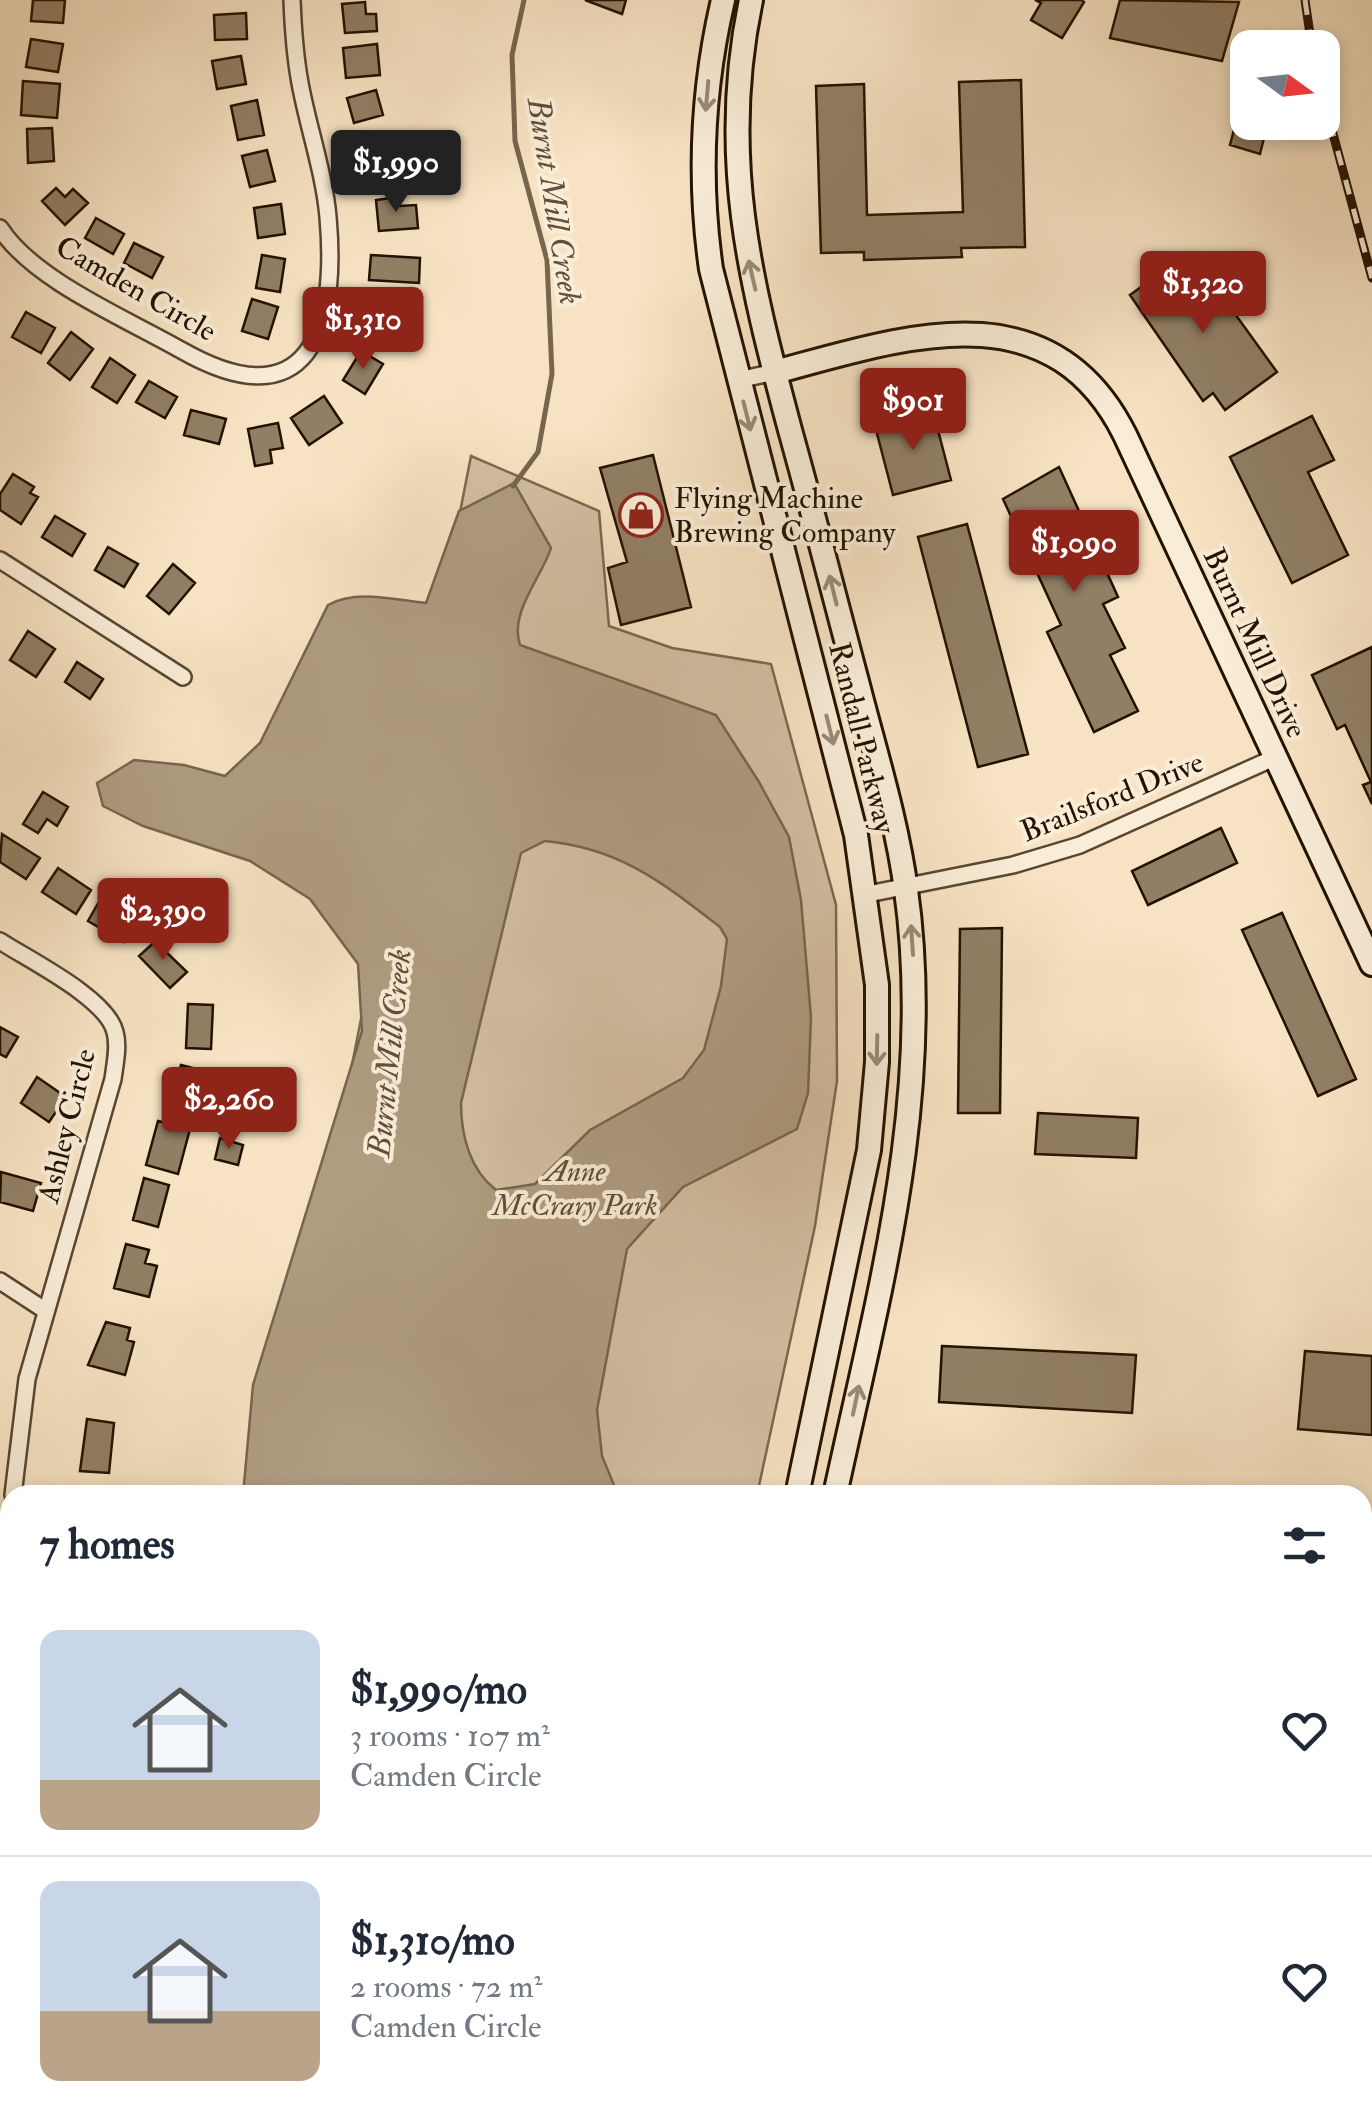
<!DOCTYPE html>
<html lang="en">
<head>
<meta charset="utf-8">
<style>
  :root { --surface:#fff; --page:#f6f6f7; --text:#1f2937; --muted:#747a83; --line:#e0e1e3; --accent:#8f2418 }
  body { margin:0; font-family:"IM FELL Double Pica",serif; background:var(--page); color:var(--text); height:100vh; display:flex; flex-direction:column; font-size:38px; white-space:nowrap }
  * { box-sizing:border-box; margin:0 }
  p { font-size:32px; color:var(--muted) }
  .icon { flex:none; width:55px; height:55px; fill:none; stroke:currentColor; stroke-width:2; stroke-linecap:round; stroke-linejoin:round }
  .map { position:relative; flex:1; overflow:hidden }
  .drawer { position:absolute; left:0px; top:1485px; width:1372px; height:640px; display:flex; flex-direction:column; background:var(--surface); border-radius:30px 30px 0 0; box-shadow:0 5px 15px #0003 }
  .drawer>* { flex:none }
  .needle { width:65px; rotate:105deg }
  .fabs { position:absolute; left:1230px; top:30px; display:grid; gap:20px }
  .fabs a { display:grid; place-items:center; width:110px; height:110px; border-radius:20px; background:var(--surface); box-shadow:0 5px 15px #0003; font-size:50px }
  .price { position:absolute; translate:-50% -85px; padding:0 22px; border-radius:10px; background:var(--accent); color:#fff; font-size:32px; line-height:65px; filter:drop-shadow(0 2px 5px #0008) }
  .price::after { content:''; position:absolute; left:50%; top:60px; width:30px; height:22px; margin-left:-15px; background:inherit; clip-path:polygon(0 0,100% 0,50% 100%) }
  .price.on { background:#222; color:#fff }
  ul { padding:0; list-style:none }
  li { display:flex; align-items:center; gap:30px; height:250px; padding:0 40px }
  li+li { border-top:2px solid var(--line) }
  li span { display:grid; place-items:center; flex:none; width:280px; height:200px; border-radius:20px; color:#555 }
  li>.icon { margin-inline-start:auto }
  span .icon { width:120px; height:120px; fill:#fffc; stroke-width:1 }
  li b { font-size:42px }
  h2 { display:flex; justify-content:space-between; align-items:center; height:120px; padding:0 40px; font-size:42px }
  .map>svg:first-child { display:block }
</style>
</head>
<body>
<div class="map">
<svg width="1372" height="2125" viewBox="0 0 1372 2125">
  <rect width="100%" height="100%" fill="#f7e3c3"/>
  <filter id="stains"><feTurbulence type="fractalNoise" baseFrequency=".002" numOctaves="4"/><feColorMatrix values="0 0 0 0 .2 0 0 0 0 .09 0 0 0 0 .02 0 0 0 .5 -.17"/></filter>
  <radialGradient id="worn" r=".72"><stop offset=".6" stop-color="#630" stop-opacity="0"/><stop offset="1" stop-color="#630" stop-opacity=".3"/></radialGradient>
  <path fill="#d3bfa2" stroke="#7b6851" stroke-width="2.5" d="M 471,456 L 599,511 L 609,626 L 672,648 L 771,664 L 836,905 L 837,1081 L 815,1226 L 757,1495 L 268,1495 Z
    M 147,2115 L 596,2115 L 593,2125 L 145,2125 Z"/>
  <path fill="#af9c81" stroke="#77654d" stroke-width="2.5" fill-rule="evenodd" d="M 514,483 L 551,548 C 542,577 509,612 520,645 L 716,715 L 759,782 L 789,837 L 801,900 L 811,1017 L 808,1093 L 797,1129 L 683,1187 L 627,1249 L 597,1410 L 602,1456 L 618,1495 L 243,1495 L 253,1385 L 362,1031 L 358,964 L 310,899 L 250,861 L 143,826 L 103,806 L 97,783 L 134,760 L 184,765 L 225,776 L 260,743 L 328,605 C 356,589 395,600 426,603 L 459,511 ZM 545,841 C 620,848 663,883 720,927 L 727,939 L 721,986 L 704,1050 L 683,1078 L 590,1130 L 535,1184 L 496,1190 C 470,1170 461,1136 461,1103 L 521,853 Z
    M 10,1925 L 10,2002 L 0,1992 L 0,1933 Z
    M 152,2115 L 296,2115 L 290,2125 L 152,2125 Z"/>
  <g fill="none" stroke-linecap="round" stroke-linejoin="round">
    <path stroke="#77654d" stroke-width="5" d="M 513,486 L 538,452 L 552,374 L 547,260 L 515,141 L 512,55 L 524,0"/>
  </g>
  <path fill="#917f65" stroke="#231200" stroke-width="2.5" d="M 33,0 L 65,0 L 63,23 L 31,21 Z
    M 585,0 L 626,0 L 622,14 Z
    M 1035,0 L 1081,0 L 1084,2 L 1062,38 L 1031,20 L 1041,3 Z
    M 1120,0 L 1239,2 L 1222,61 L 1110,38 Z
    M 365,2 L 366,14 L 376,14 L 377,31 L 345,33 L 342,4 Z
    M 246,13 L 247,39 L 215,40 L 214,15 Z
    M 31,39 L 63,44 L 58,72 L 26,67 Z
    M 377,44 L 380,75 L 346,78 L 343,48 Z
    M 241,56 L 246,84 L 217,89 L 212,61 Z
    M 1021,80 L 1025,247 L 961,248 L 962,257 L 864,260 L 864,252 L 821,253 L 816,86 L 864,84 L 867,215 L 963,212 L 959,82 Z
    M 23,81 L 60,84 L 57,118 L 21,115 Z
    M 376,90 L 383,115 L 354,123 L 347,98 Z
    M 257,100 L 264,135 L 238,140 L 231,106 Z
    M 1236,122 L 1266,130 L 1260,154 L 1230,145 Z
    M 52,128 L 54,161 L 28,163 L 27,129 Z
    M 393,146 L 400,174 L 374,179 L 368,152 Z
    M 267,150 L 275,181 L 250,187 L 242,156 Z
    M 56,188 L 65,197 L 73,189 L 88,203 L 65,225 L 42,201 Z
    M 398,197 L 399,206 L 416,205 L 418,228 L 379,231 L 376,200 Z
    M 281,204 L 285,234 L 258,238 L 254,208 Z
    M 96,218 L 124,234 L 113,254 L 85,238 Z
    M 134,243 L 163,257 L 152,278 L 124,263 Z
    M 262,255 L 285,259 L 280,292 L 256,288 Z
    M 371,255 L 420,258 L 419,283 L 369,280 Z
    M 1181,258 L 1216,307 L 1225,300 L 1277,372 L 1225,410 L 1213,393 L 1203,401 L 1130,295 Z
    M 252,299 L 278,307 L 268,339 L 242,331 Z
    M 379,303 L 412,307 L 409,328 L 400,327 L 400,335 L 380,333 L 382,322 L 376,322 Z
    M 26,312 L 55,328 L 41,353 L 12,337 Z
    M 71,332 L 93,349 L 70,380 L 48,363 Z
    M 361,351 L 383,364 L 365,394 L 343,380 Z
    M 110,358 L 135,375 L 117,403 L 92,387 Z
    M 149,381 L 177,397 L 165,418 L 136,402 Z
    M 324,396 L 342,423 L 309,445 L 291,418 Z
    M 191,410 L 226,419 L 219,444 L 184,435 Z
    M 933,411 L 951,480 L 893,495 L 875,426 Z
    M 1312,416 L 1334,460 L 1308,472 L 1348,555 L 1292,583 L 1230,457 Z
    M 278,423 L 283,448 L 270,450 L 272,463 L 255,466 L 248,429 Z
    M 653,455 L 691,607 L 621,625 L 608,568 L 627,562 L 600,468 Z
    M 1059,467 L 1118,597 L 1103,604 L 1125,648 L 1110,655 L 1138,711 L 1094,732 L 1047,632 L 1061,625 L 1003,499 Z
    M 13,474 L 34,487 L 30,493 L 38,497 L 21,524 L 0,510 L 0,494 Z
    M 55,516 L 85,534 L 72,556 L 42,537 Z
    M 967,524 L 1028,754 L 978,767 L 918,537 Z
    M 108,547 L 138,564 L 124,587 L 95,570 Z
    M 173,564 L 195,583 L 169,614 L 147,596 Z
    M 28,631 L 55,649 L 36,677 L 10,660 Z
    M 1372,647 L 1372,804 L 1363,785 L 1371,782 L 1345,725 L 1337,729 L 1312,675 Z
    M 77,662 L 103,679 L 90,699 L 65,682 Z
    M 43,792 L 68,807 L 57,826 L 47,819 L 38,833 L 23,824 Z
    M 1221,828 L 1237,863 L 1148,905 L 1132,871 Z
    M 2,834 L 40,858 L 26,879 L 0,862 Z
    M 58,868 L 91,890 L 76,914 L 42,892 Z
    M 100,900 L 136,921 L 124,942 L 88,921 Z
    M 1282,913 L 1356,1079 L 1318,1096 L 1242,930 Z
    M 1002,928 L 1000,1113 L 958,1113 L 960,929 Z
    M 161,936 L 169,944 L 164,950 L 187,972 L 170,988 L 139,956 Z
    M 188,1004 L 213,1005 L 211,1049 L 186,1048 Z
    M 0,1027 L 18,1037 L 6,1057 L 0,1054 Z
    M 181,1065 L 204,1071 L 192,1114 L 169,1108 Z
    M 37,1077 L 66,1097 L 49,1122 L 21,1103 Z
    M 1038,1113 L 1138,1118 L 1136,1158 L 1035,1154 Z
    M 158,1121 L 190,1129 L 178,1174 L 146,1165 Z
    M 220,1138 L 243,1145 L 238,1165 L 215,1159 Z
    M 1,1172 L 41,1183 L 33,1211 L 0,1202 Z
    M 144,1178 L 169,1185 L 158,1227 L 133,1220 Z
    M 126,1244 L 149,1250 L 145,1263 L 157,1266 L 149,1297 L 114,1288 Z
    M 106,1322 L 130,1328 L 127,1340 L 134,1342 L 125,1375 L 88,1365 Z
    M 942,1346 L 1136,1355 L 1132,1413 L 939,1402 Z
    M 1305,1351 L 1372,1356 L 1372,1435 L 1298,1429 Z
    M 87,1419 L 114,1423 L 109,1473 L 80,1471 Z
    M 0,2067 L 10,2070 L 6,2120 L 0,2118 Z"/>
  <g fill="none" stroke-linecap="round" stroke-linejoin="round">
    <g stroke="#584631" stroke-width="20">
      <path id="street" d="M 0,228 C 33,280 127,319 181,350 C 309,423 338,329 328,217 C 324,172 308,127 300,83 C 295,56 293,27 292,0
        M 738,380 L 775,372
        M 0,560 L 183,677
        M 868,894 L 1013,865 L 1080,845 L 1276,757
        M 0,941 C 29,960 107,998 115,1032 C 119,1046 115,1064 113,1079 L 27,1379 L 13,1495
        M 0,1281 L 46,1311
        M 0,1634 L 10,1553
        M 0,2005 L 10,2014"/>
    </g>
    <g stroke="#231200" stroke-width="28">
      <path id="secondary" d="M 723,0 C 702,90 698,178 711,269 L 856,835 L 877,985 L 877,1062 L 869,1150 L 797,1495
        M 751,0 C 718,156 750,280 790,430 C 814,516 836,603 859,689 C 876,755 897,822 906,890 C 935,1096 878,1295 835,1495
        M 775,372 C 902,338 1050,285 1125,435 L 1372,964
        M 637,2125 L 641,2115
        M 677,2125 L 681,2115"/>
    </g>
    <use href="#street" stroke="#faedd8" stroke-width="15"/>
    <use href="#secondary" stroke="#faedd8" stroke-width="22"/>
    <g stroke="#231200" stroke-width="9">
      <path id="rail" d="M 1305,0 L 1312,48
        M 1322,93 L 1372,278"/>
    </g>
    <use href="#rail" stroke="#faedd8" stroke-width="5" stroke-dasharray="15" stroke-linecap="butt"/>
  </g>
  <defs><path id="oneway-shaft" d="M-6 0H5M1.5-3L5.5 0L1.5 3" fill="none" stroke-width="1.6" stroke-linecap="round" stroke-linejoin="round" transform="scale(2.5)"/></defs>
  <g stroke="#998a77">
    <use href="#oneway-shaft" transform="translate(707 96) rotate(95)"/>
    <use href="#oneway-shaft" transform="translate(752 275) rotate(-103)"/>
    <use href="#oneway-shaft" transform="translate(747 416) rotate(76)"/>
    <use href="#oneway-shaft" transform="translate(833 590) rotate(-104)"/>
    <use href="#oneway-shaft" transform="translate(830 730) rotate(76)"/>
    <use href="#oneway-shaft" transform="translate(912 940) rotate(-94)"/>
    <use href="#oneway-shaft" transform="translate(877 1050) rotate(91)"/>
    <use href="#oneway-shaft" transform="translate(856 1400) rotate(-78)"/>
  </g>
  <defs>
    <g id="shop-ring" transform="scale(2.25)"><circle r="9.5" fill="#faedd8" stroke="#8f2418" stroke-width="1.5"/><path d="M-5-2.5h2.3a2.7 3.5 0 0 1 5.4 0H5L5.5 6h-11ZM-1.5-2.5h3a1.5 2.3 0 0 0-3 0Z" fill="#8f2418"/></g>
  </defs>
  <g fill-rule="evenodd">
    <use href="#shop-ring" x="641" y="515"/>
  </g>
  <g text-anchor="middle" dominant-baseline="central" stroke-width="8" stroke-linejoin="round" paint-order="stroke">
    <g font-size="30" fill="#231200" stroke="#faedd8">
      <text transform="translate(136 289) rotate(30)">Camden Circle</text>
      <text transform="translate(1255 643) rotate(65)">Burnt Mill Drive</text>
      <text transform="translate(862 738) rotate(76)">Randall Parkway</text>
      <text transform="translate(1112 797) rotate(-22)">Brailsford Drive</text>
      <text transform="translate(67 1126) rotate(-76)">Ashley Circle</text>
    </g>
    <g font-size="30" fill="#231200" stroke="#faedd8" text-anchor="start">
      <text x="674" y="498">Flying Machine<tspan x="674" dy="34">Brewing Company</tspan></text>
    </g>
    <g font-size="30" font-style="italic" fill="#614f39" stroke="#faedd8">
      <text x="575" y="1171">Anne<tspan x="575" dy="34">McCrary Park</tspan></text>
    </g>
    <g font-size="32" font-style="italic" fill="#62503a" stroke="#faedd8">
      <text transform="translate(554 201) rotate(81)">Burnt Mill Creek</text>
      <text transform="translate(390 1053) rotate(-84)">Burnt Mill Creek</text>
    </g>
  </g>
  <rect width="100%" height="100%" filter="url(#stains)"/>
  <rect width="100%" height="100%" fill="url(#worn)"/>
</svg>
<div class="fabs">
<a><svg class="needle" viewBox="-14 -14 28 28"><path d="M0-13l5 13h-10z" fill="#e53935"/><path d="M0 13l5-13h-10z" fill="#747a83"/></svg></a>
</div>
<b class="price on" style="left:396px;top:215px">$1,990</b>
<b class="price" style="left:1203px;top:336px">$1,320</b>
<b class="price" style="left:363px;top:372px">$1,310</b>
<b class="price" style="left:913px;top:453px">$901</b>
<b class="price" style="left:1074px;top:595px">$1,090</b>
<b class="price" style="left:163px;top:963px">$2,390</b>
<b class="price" style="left:229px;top:1152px">$2,260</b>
<section class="drawer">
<h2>7 homes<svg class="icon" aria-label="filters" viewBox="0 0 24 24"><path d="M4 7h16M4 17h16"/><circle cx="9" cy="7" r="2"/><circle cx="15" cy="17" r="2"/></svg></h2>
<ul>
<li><span style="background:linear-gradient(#c9d6e8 75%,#b9a48a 0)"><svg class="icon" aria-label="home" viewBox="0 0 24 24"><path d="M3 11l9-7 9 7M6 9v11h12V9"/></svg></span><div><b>$1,990/mo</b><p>3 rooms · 107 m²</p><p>Camden Circle</p></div><svg class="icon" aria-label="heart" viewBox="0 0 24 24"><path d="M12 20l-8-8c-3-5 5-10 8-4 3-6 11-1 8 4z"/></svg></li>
<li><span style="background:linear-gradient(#c9d6e8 65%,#b9a48a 0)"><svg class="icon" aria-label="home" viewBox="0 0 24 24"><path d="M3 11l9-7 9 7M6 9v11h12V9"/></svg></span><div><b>$1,310/mo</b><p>2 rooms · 72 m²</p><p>Camden Circle</p></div><svg class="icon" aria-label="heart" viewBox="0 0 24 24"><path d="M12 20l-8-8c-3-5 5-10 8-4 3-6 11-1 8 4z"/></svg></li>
</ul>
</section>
</div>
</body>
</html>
